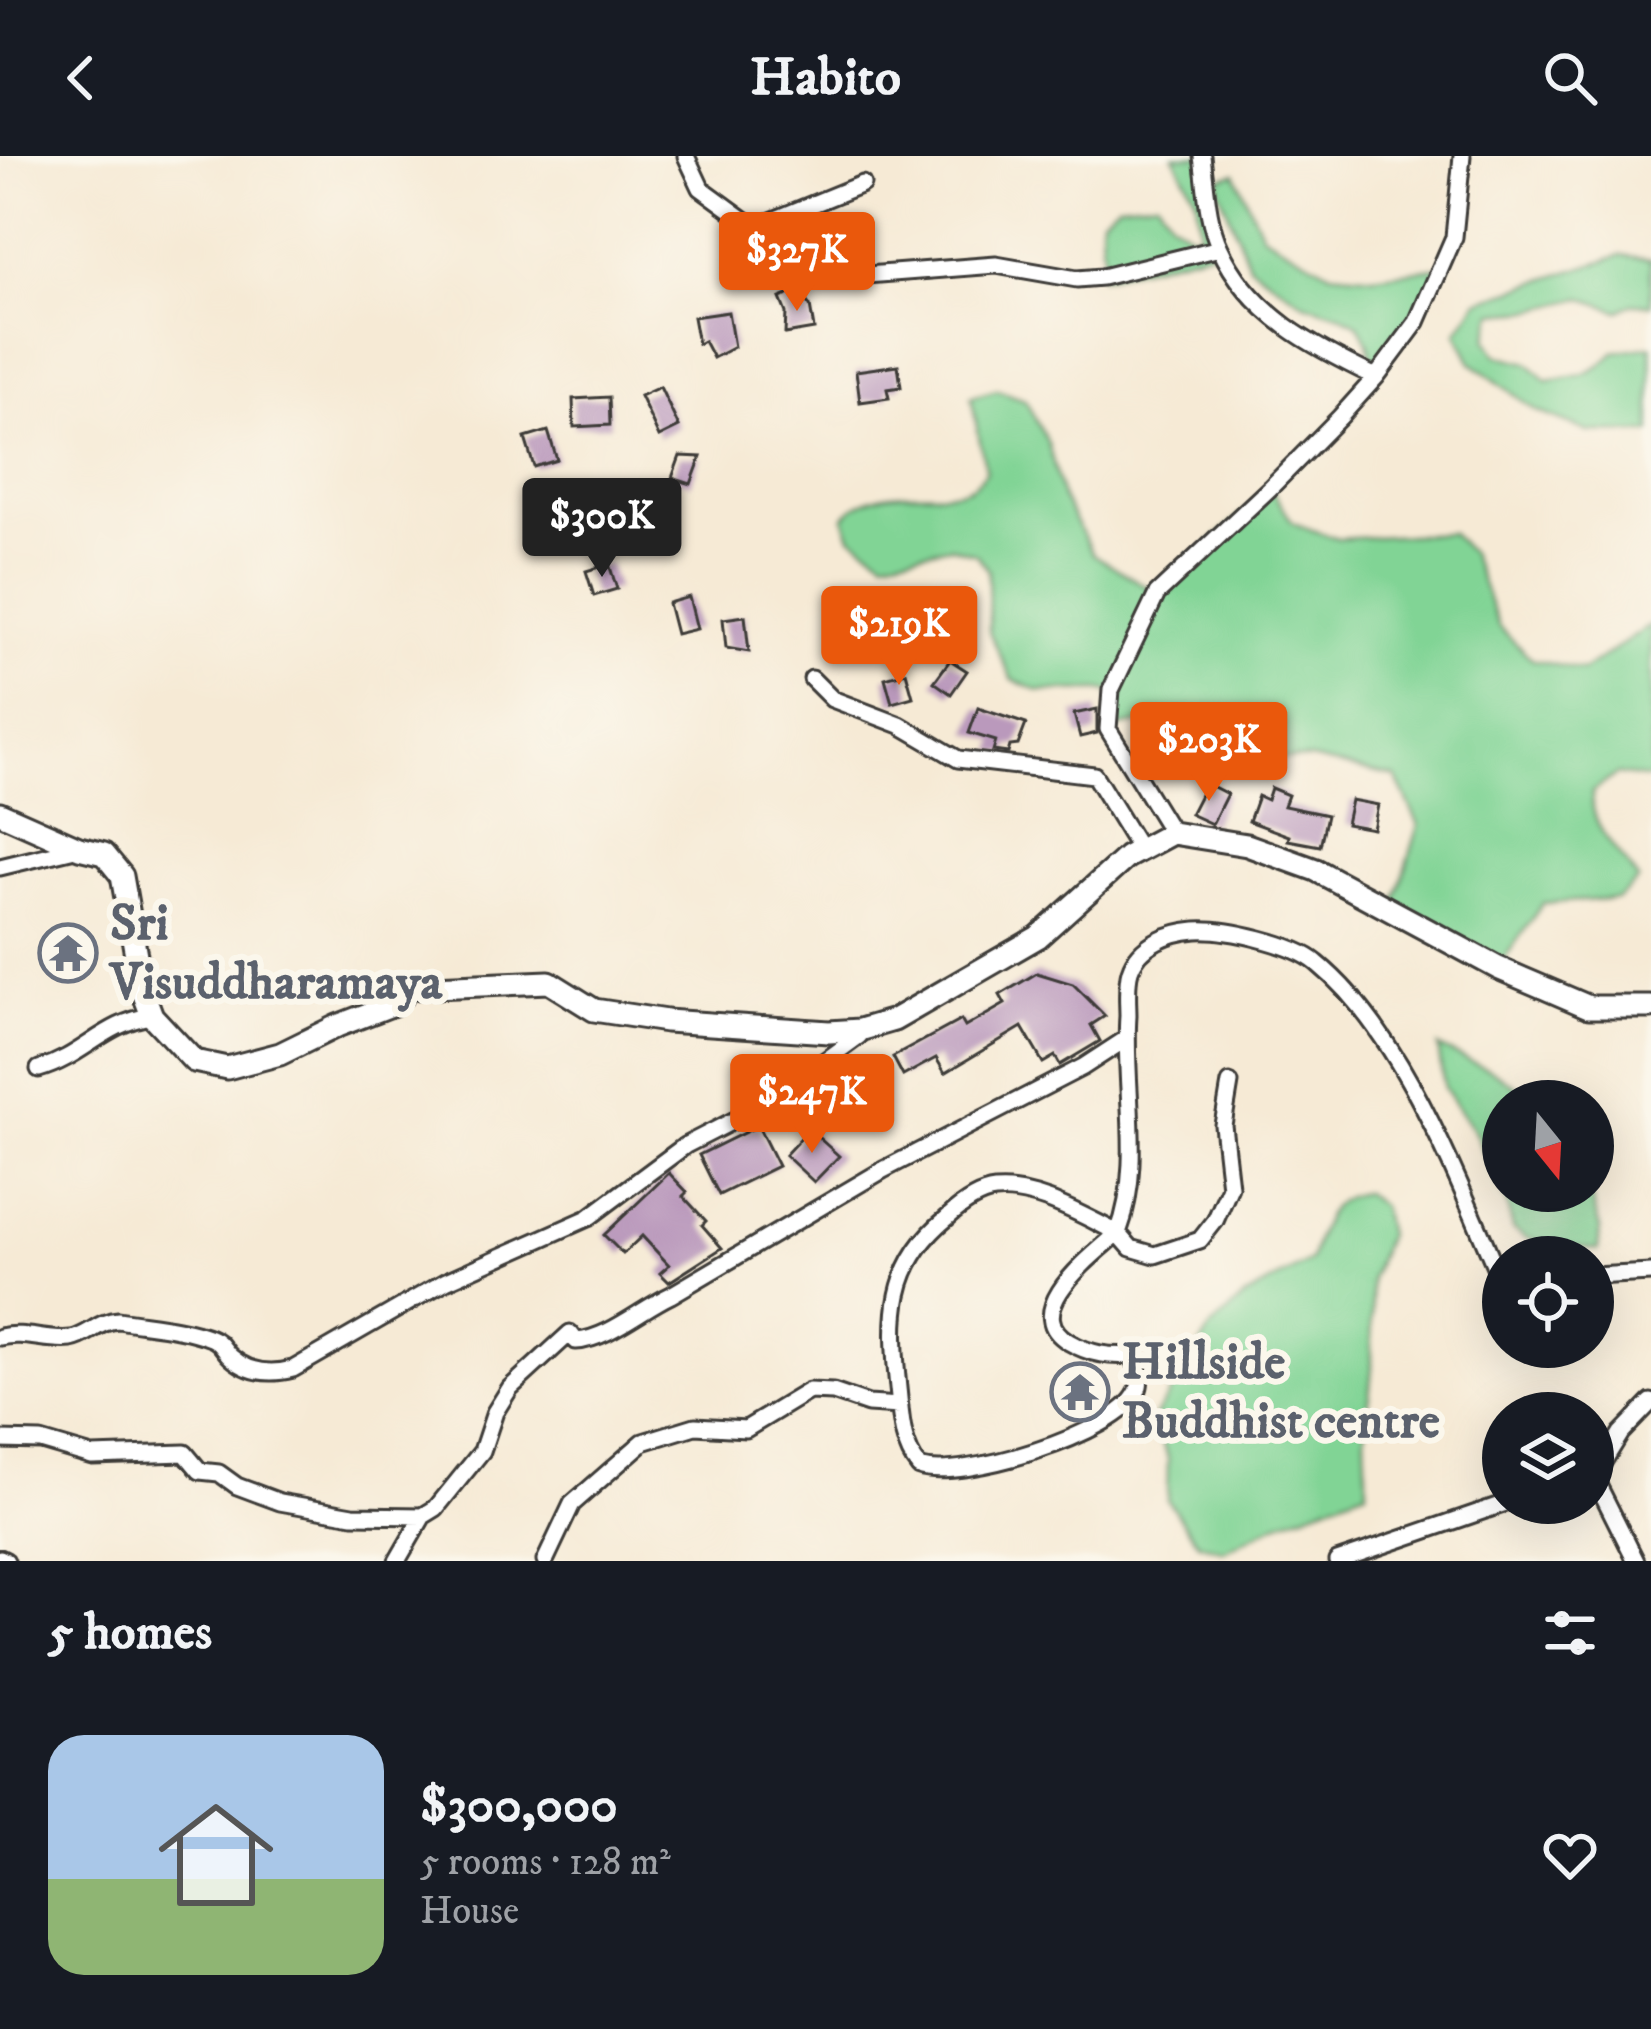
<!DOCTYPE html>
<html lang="en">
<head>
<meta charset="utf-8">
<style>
  :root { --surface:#171b24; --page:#242831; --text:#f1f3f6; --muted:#9ea1a6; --line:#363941; --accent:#ea580c }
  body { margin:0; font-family:"IM FELL DW Pica",serif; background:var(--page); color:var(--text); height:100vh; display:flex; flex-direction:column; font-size:45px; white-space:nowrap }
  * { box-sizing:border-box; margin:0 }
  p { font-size:39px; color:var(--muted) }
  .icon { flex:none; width:66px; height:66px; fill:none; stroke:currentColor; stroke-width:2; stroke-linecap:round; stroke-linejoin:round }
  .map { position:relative; height:1405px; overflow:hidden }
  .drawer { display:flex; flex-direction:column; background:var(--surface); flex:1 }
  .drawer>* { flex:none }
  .needle { width:78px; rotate:162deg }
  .buttons { position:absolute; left:1482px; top:924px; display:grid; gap:24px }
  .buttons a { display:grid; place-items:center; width:132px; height:132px; border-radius:50%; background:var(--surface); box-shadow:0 12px 48px #0002; font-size:60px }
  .price { position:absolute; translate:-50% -102px; padding:0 27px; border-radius:12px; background:var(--accent); color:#fff; font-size:39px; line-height:78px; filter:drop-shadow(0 3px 6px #0008) }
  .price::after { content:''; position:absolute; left:50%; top:72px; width:36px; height:27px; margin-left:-18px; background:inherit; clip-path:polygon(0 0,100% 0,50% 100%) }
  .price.selected { background:#222; color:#fff }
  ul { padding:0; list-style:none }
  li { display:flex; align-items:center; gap:36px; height:300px; padding:0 48px }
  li+li { border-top:3px solid var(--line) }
  li span { display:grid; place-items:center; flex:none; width:336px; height:240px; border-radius:36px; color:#555 }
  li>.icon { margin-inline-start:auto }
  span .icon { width:144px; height:144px; fill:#fffc; stroke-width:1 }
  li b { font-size:51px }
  h2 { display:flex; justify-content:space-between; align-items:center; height:144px; padding:0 48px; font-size:51px }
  header { display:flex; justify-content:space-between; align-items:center; height:156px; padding:0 48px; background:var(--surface); font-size:54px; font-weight:700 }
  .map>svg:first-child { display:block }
</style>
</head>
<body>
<header><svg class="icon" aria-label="back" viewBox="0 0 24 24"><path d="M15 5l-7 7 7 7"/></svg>Habito<svg class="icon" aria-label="search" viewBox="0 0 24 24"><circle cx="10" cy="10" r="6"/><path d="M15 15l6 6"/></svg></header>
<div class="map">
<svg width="1651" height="1405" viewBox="0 0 1651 1405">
  <rect width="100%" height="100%" fill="#fbf7ec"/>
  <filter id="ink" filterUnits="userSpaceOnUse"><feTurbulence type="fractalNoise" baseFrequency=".00833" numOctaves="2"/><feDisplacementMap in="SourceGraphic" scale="24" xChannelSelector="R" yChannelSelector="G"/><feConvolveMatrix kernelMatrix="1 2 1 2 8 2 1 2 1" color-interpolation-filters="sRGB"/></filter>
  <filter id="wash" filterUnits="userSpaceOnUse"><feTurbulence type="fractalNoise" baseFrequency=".004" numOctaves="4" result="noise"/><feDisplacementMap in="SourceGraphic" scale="48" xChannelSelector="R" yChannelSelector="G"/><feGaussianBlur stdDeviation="2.7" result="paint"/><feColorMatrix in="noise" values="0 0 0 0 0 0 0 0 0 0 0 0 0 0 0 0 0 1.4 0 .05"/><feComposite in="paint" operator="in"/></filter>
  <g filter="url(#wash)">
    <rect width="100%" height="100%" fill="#f6ead5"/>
    <path fill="#81d495" stroke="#4e7858" stroke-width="3" d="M 1174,0 L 1202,0 L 1220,92 L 1102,121 C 1107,101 1098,82 1102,61 L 1118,48 L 1157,44 L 1171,65 L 1193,79 L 1200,76 L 1196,42 Z
      M 1235,17 L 1262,78 L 1331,116 L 1374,120 L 1442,111 L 1376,221 L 1368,186 L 1359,169 L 1339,158 L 1304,147 L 1249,109 L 1219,33 L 1220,22 Z
      M 1621,99 L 1651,103 L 1651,148 L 1633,148 L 1619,155 L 1582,142 L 1534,154 L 1494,157 L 1487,183 L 1497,199 L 1528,207 L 1547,225 C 1576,221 1596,219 1614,196 L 1651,190 L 1651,277 L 1589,276 L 1536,255 L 1472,207 L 1457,177 L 1478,145 Z
      M 997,234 L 1025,244 L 1048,287 L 1062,342 L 1093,398 L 1157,437 L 1270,332 L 1293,367 L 1337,383 L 1450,377 L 1470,397 L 1499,471 L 1533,504 L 1583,515 L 1651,469 L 1651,623 L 1617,618 L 1592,636 C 1590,675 1619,694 1638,724 L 1618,743 L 1543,747 L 1498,812 L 1393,755 L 1419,669 L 1396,621 L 1310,603 L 1280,603 L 1181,560 L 1108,573 L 1110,535 L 1038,535 L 1012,523 L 989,476 L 988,414 L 976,398 L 950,390 L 885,403 L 851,380 L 844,361 C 881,319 947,349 973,329 C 979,325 982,320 986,315 L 971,241 Z
      M 1438,891 L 1491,914 L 1539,945 L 1503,945 L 1503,1035 L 1589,1035 L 1600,1072 L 1598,1094 L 1527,1082 L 1512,1073 L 1507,1048 L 1475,977 L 1444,932 Z
      M 1364,1037 L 1381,1050 L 1387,1079 L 1371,1122 L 1372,1211 L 1365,1281 L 1367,1334 L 1280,1366 L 1224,1395 L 1199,1387 L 1167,1344 L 1168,1302 L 1153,1263 L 1212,1171 L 1245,1141 L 1310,1105 C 1322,1071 1324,1041 1364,1037 Z"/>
    <g id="blocks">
      <path fill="#ba99bc" d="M 798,135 L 810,150 L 814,173 L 785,178 L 786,157 L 780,142 Z
        M 728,156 L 734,191 L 713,202 L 704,185 L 698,188 L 693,161 Z
        M 898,209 L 901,231 L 887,233 L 889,242 L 860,246 L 856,215 Z
        M 660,231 L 679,271 L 659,281 L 640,240 Z
        M 609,241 L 610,269 L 574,271 L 573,243 Z
        M 548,275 L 557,304 L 534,311 L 525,282 Z
        M 680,300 L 701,301 L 691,328 L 672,322 Z
        M 587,344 L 599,366 L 575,378 L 564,355 Z
        M 609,408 L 617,433 L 594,440 L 586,415 Z
        M 689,441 L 697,473 L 676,478 L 668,447 Z
        M 745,460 L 749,496 L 726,492 L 723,463 Z
        M 950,504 L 967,515 L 951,538 L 934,526 Z
        M 906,516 L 913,541 L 892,547 L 885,522 Z
        M 978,552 L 1026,568 L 1018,589 L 1010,590 L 1008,597 L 993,595 L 996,585 L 969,577 Z
        M 1097,553 L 1097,577 L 1080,581 L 1074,558 Z
        M 1206,627 L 1227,638 L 1212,668 L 1190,658 Z
        M 1271,632 L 1288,639 L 1284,650 L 1327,659 L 1320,690 L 1288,684 L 1289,680 L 1249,665 L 1258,640 L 1267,644 Z
        M 1351,644 L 1378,649 L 1373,673 L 1346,668 Z
        M 1037,817 L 1073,828 L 1105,860 L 1091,869 L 1100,885 L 1060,909 L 1055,900 L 1043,907 L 1022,871 L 945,917 L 936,902 L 903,920 L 893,901 L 961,864 L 965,871 L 1005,848 L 1000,839 Z
        M 758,970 L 778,1010 L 719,1039 L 699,999 Z
        M 809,973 L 839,1000 L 814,1026 L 785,999 Z
        M 669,1017 L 687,1036 L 683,1040 L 706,1065 L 702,1069 L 722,1092 L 669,1126 L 660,1117 L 669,1109 L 642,1080 L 623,1098 L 604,1079 Z"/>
    </g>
  </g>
  <g filter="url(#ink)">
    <use href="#blocks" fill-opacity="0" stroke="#3d3b38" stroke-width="3"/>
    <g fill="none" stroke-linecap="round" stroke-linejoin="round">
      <g stroke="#3d3b38" stroke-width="21">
        <path id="minor" d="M 686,0 L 701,32 L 768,81 L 867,119 L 996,109 L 1077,123 L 1102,121 L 1220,92
          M 1202,0 C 1206,30 1207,65 1220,92 C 1249,158 1315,192 1376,221
          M 754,72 L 862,28
          M 812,523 L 832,543 L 900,569 L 958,603 L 1094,619 L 1140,694
          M 1172,677 L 1108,573 L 1111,534 L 1157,438 L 1270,332 L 1340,261 L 1376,221 L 1417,166 L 1454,81 L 1462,0
          M 0,711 L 79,692
          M 39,913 C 84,900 105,866 152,860
          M 1230,927 L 1223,969 L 1230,1031 L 1215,1065 L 1200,1084 L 1155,1099 L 1131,1092 L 1118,1077 C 1094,1099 1017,1155 1069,1186 C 1090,1198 1109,1201 1133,1199 C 1137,1212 1143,1224 1137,1236 C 1118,1278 959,1326 919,1311 C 901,1289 901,1259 898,1232 C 891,1163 889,1109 947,1062 C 960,1050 977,1037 995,1035 C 1036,1031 1083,1060 1118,1077 C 1144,1008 1123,932 1128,860 C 1128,847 1126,828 1130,815 C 1139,787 1171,776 1196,774 C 1225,772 1295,788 1317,807 C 1405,879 1458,1027 1503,1129
          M 1593,1120 L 1651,1117
          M 0,1181 C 24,1175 47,1186 71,1183 C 88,1180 99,1165 118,1164 C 147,1169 183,1171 211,1182 C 222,1186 223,1194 231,1201 C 249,1217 270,1219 293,1213 L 446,1125 L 588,1062 L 686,989 L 766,948 L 859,880 L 860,874
          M 0,1284 L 41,1285 L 92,1300 L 185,1297 L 200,1315 L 219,1317 L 237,1330 L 280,1346 L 353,1359 L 423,1360 L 436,1352 L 482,1295 L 495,1256 L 510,1232 L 570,1177 L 576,1185 C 608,1183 641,1153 671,1139 L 883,1014 L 1083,911 L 1126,883
          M 0,1402 L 6,1405
          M 397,1405 L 423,1360
          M 545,1405 L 572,1348 L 643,1286 L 695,1270 L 746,1273 L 809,1235 L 833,1236 L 868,1248 L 900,1250
          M 1337,1405 L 1506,1347
          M 1636,1405 L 1594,1321 L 1621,1277 L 1651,1246"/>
      </g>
      <g stroke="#3d3b38" stroke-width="27">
        <path id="secondary" d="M 0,657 L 79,692 L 104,698 L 122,720 L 142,833 L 152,860 L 194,905 L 227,912 L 280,898 L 337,870 L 394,848 L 410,832 L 549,826 L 594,854 L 666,865 L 829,876 L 860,874 L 894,864 L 1038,781 L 1127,701 L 1172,677 L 1247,689 L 1316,714 L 1498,812 L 1589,851 L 1651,851"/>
      </g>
      <use href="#minor" stroke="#fff" stroke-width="15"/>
      <use href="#secondary" stroke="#fff" stroke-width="21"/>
    </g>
  </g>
  <defs>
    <g id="temple-ring" transform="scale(3)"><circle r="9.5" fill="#fbf7ec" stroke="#6b7280" stroke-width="1.5"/><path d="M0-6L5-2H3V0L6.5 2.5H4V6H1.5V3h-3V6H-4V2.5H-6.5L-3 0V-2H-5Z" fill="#6b7280"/></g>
  </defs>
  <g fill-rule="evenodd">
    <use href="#temple-ring" x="68" y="797"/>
    <use href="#temple-ring" x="1080" y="1236"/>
  </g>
  <g text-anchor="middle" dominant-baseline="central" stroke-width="12" stroke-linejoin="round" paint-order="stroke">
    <g font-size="51" font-weight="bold" fill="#5b616d" stroke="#fbf7ec" text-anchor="start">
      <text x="110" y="768">Sri<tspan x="110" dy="59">Visuddharamaya</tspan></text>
      <text x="1122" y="1207">Hillside<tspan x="1122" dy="59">Buddhist centre</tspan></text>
    </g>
  </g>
</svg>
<div class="buttons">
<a><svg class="needle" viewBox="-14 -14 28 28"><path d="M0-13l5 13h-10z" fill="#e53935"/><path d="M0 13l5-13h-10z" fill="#9ea1a6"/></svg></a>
<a><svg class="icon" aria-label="locate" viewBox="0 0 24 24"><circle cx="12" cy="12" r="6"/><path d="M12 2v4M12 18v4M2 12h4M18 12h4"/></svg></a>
<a><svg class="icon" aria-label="layers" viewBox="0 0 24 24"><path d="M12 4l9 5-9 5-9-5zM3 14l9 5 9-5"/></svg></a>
</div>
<b class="price" style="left:797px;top:158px">$327K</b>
<b class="price selected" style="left:602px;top:424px">$300K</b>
<b class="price" style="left:899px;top:532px">$219K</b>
<b class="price" style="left:1209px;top:648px">$203K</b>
<b class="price" style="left:812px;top:1000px">$247K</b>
</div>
<section class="drawer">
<h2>5 homes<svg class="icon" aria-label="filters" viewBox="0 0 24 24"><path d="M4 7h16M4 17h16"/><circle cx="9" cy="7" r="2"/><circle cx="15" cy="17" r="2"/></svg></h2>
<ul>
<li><span style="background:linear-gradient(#a9c7e8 60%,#8fb573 0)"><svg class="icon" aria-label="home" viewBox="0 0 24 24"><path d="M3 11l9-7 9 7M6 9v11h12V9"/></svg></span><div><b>$300,000</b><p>5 rooms · 128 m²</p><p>House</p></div><svg class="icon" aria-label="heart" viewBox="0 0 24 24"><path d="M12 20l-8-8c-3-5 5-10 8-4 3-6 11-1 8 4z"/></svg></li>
</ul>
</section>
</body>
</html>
